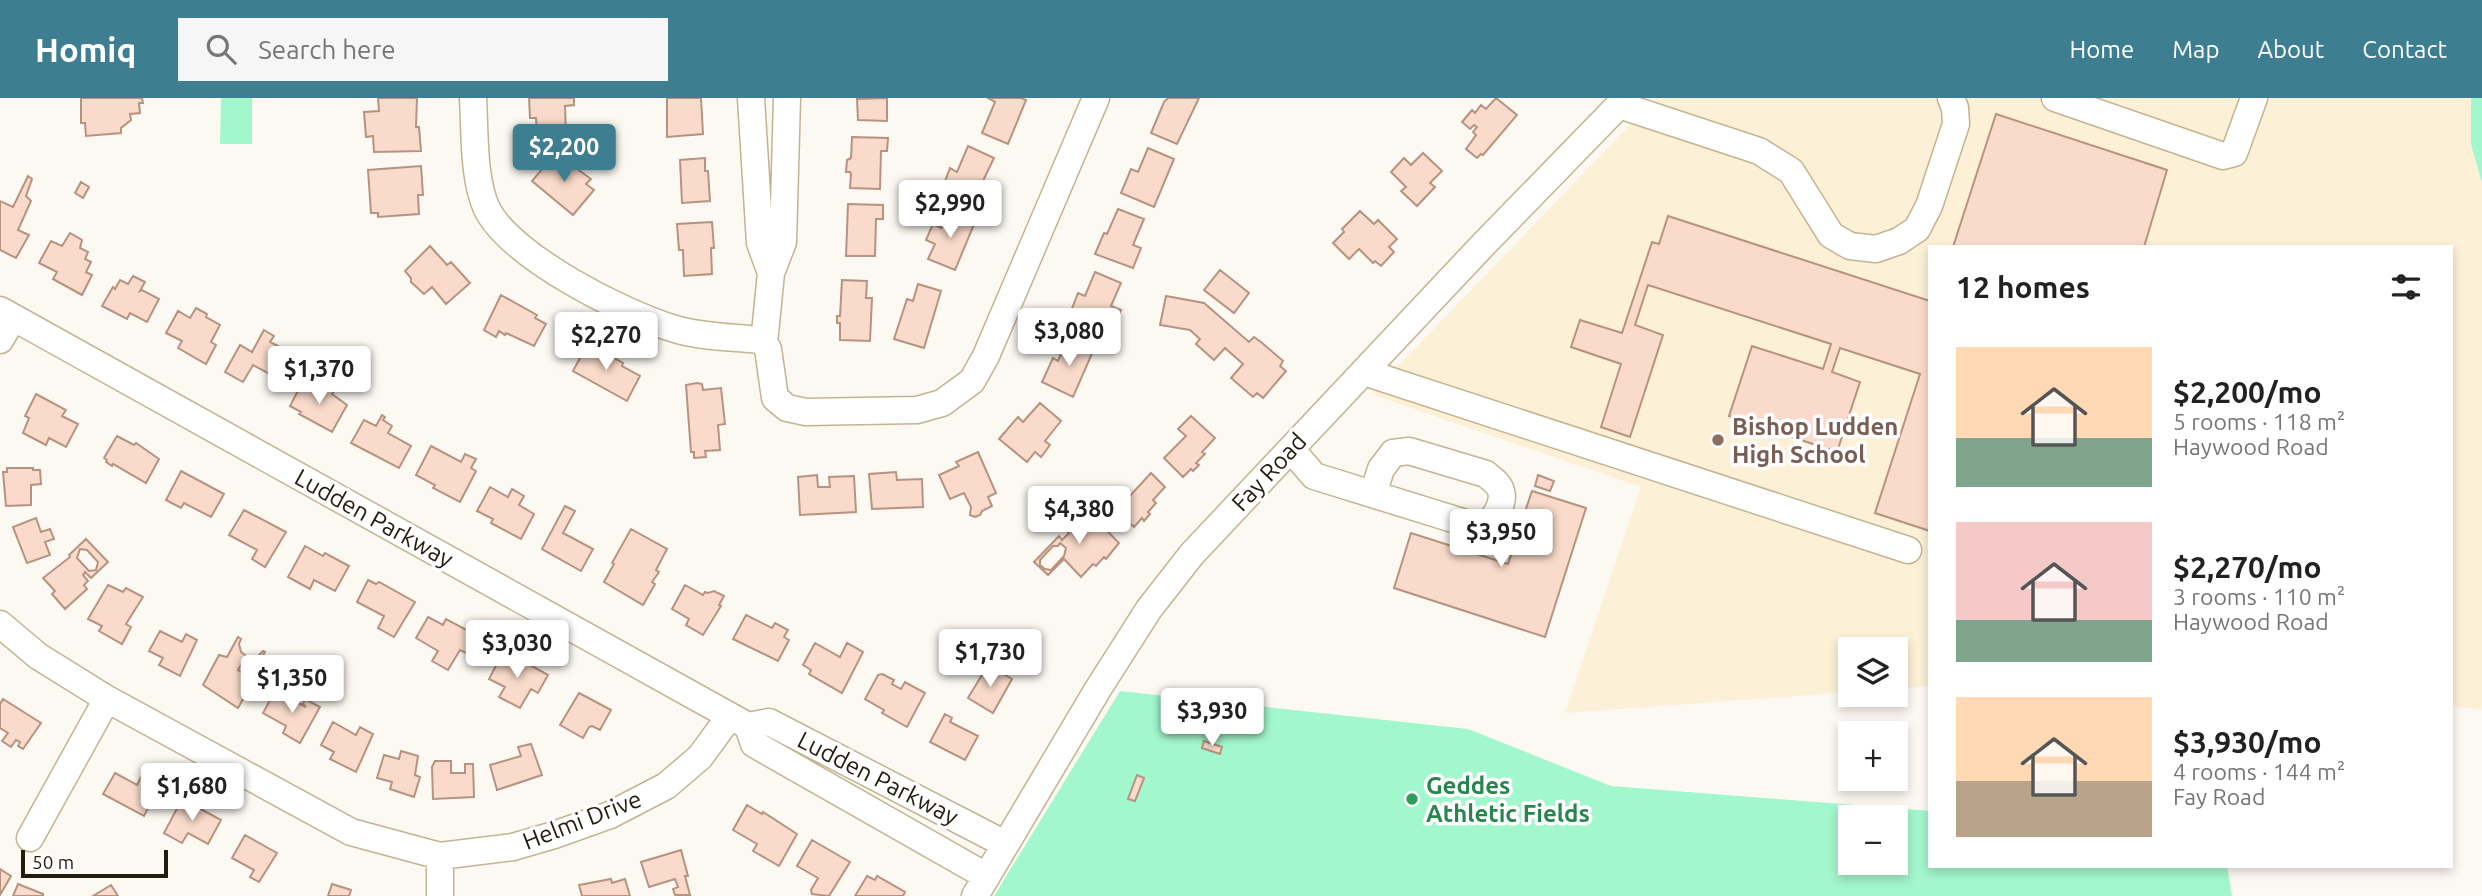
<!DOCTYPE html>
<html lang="en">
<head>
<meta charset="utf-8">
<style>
  :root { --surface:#fff; --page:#f6f6f6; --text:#222; --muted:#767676; --accent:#3d7e90 }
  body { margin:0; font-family:Ubuntu,sans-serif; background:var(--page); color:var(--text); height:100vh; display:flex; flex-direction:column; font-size:26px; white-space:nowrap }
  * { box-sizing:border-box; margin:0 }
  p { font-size:23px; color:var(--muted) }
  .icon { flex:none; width:38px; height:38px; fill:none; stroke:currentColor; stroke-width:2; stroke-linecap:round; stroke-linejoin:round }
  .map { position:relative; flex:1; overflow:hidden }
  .side { position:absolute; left:1928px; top:147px; width:525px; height:623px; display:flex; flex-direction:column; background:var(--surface); border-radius:0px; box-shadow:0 4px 10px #0003 }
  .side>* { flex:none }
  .fabs { position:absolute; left:1838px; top:539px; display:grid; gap:14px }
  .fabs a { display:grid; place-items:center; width:70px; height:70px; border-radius:0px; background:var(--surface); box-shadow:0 4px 10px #0003; font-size:35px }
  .scale { position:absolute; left:21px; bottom:18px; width:147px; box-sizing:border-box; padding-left:7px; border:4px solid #221c0f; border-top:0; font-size:19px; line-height:24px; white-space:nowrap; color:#221c0f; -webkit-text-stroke:5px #fff; paint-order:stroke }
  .price { position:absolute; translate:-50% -60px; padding:0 16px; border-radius:7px; background:#fff; color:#222; font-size:23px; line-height:46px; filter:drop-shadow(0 2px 4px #0008) }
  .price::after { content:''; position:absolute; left:50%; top:42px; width:21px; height:16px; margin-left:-10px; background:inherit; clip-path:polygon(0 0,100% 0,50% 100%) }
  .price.current { background:var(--accent); color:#fff }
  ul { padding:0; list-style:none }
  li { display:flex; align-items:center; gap:21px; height:175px; padding:0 28px }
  li span { display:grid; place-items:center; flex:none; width:196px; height:140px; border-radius:0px; color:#555 }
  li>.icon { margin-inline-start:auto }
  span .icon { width:84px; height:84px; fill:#fffc; stroke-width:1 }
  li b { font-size:30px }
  h2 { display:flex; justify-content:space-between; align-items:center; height:84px; padding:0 28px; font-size:30px }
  header { display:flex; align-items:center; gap:42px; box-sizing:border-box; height:98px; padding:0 35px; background:var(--accent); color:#fff }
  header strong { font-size:33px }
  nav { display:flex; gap:38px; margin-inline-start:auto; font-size:24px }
  .search { width:490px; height:63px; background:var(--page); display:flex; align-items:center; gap:18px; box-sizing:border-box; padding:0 24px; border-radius:0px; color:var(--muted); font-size:26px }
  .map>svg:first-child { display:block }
</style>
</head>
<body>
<header>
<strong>Homiq</strong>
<div class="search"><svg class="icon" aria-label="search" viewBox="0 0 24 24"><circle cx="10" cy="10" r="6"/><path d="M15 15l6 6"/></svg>Search here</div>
<nav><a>Home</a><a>Map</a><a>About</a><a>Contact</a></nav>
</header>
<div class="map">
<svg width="2482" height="798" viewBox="0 0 2482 798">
  <rect width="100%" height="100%" fill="#fcf9f2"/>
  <path fill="#fcf0d6" d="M 1656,0 L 2482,0 L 2482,612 L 2452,608 L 2452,149 L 1930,149 L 1930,588 L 1895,591 L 1895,551 L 1850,551 L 1850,594 L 1565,615 L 1641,389 L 1371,296 Z"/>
  <path fill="#a3f7cc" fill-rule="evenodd" d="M 221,0 L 252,0 L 252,46 L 220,46 Z
    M 2471,0 L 2482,0 L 2482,85 L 2471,46 Z
    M 1120,593 L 1468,631 L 1611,688 L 1930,713 L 1930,768 L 2227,768 L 2232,798 L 994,798 ZM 1850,719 L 1895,719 L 1895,765 L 1850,765 Z"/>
  <path fill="#fadbcb" stroke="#b69381" stroke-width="2" fill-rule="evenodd" d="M 81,0 L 142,0 L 143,5 L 139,5 L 140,15 L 130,16 L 131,22 L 121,30 L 121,35 L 86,38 L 85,25 L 81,25 Z
    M 378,0 L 417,0 L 416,29 L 419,29 L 421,53 L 374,54 L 373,38 L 366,39 L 364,14 L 379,13 Z
    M 529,0 L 574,0 L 574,7 L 565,8 L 566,35 L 537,36 L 536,20 L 530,20 Z
    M 667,0 L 701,0 L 703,36 L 667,39 Z
    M 887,0 L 887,23 L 858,22 L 857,1 Z
    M 988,0 L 1021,0 L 1026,2 L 1008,46 L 982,35 L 995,4 Z
    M 1168,0 L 1199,0 L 1177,46 L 1151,35 L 1164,4 Z
    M 1496,0 L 1517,17 L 1483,57 L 1481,56 L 1477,60 L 1466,51 L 1476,37 L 1473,34 L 1477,29 L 1474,27 L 1470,31 L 1462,24 L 1472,12 L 1475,15 L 1481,7 L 1486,11 Z
    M 1996,16 L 2167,72 L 2144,149 L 1953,149 Z
    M 852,39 L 888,40 L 887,53 L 881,53 L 880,91 L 850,90 L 851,76 L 850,74 L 846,74 L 847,62 L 851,60 Z
    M 968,48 L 994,60 L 983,83 L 989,85 L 978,110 L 947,97 L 951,89 L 944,86 L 950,70 L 957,74 Z
    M 1148,50 L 1174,61 L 1154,109 L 1121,95 L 1131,71 L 1138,74 Z
    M 1423,55 L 1442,73 L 1430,85 L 1435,89 L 1417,108 L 1401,93 L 1406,89 L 1391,74 L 1404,60 L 1411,67 Z
    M 567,57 L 574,63 L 572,67 L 591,81 L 586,86 L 594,92 L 573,117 L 532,83 L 553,58 L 561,64 Z
    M 705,60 L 705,73 L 708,73 L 710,103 L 682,105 L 680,62 Z
    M 421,68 L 423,97 L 418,97 L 419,116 L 378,119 L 378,115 L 371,115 L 368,72 Z
    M 28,78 L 32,81 L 26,98 L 31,103 L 18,132 L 29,137 L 16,160 L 0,152 L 0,103 L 13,109 Z
    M 81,84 L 89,89 L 83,100 L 75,95 Z
    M 848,106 L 883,107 L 883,121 L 876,121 L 875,158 L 846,158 Z
    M 1118,111 L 1144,121 L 1133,147 L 1141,150 L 1133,170 L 1095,156 L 1104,135 L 1107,136 Z
    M 948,113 L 975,124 L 955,172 L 928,161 L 935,146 L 926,142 L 933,126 L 941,130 Z
    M 1360,113 L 1374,126 L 1378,122 L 1397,141 L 1389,149 L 1394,154 L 1381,168 L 1375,163 L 1373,165 L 1359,151 L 1349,161 L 1333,145 L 1344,134 L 1342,131 Z
    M 1668,118 L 1930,203 L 1930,433 L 1875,415 L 1920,276 L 1840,250 L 1832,274 L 1860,284 L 1837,354 L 1729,318 L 1752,248 L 1823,271 L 1831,246 L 1648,187 L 1635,227 L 1663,237 L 1630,339 L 1601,329 L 1621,266 L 1571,249 L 1580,222 L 1622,235 L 1652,144 L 1659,146 Z
    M 712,124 L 714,150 L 711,150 L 712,176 L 684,178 L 683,152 L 679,152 L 677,126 Z
    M 70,135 L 82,142 L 80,150 L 88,154 L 85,161 L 91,164 L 86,174 L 92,177 L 82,197 L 53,181 L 57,174 L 39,165 L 51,143 L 62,148 Z
    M 430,148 L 447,167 L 451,164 L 470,185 L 446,206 L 432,189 L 424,196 L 411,184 L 411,180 L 405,173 Z
    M 1220,172 L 1249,195 L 1234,215 L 1204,192 Z
    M 1095,174 L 1121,185 L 1111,208 L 1121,212 L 1115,225 L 1106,222 L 1100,234 L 1068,221 L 1078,195 L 1085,198 Z
    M 133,178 L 145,184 L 140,193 L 142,192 L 159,201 L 147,224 L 130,215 L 127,221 L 102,208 L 113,189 L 115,191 L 120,182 L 128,186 Z
    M 842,182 L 867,183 L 866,200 L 872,200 L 870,243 L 840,242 L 840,225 L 837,225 L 837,218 L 840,218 Z
    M 918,186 L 941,193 L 924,250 L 894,241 L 907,201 L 913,203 Z
    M 501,197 L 537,217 L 535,220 L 546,226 L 534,248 L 506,235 L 505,237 L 499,233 L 496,239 L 484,232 Z
    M 1166,198 L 1204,205 L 1249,244 L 1254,239 L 1261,244 L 1283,263 L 1280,268 L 1286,273 L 1263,300 L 1257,295 L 1253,299 L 1231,280 L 1243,266 L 1225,250 L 1214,262 L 1196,246 L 1200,241 L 1190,232 L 1160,227 Z
    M 196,210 L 207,216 L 206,219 L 220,227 L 211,244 L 216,247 L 206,266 L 178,250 L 182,243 L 166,235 L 178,213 L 190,220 Z
    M 264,232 L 274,238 L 270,244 L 293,256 L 279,281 L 253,267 L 243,284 L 225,274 L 240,247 L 252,254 Z
    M 1068,240 L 1094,251 L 1073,299 L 1042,284 L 1053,260 L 1058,263 Z
    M 588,245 L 623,265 L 622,268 L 640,278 L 627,303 L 573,273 Z
    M 302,285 L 316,292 L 319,285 L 334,293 L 332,296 L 347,307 L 332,334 L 299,316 L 301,314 L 290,308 Z
    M 697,285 L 702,286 L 703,292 L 721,290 L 725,326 L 718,327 L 720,352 L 705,353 L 706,359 L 694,360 L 694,354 L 691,354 L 686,287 Z
    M 36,296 L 66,312 L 62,318 L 78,326 L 66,349 L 49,340 L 46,347 L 23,335 L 29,320 L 25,318 Z
    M 1040,305 L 1061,323 L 1045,343 L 1050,347 L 1041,359 L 1035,354 L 1027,364 L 999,341 L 1018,319 L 1023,324 Z
    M 382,317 L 385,319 L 383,322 L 392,328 L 388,335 L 411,348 L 399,370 L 351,345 L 364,322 L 376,328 Z
    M 1191,318 L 1215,340 L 1202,354 L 1205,356 L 1196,365 L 1199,367 L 1193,373 L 1191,371 L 1183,379 L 1164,360 L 1186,338 L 1178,331 Z
    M 117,338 L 134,347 L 136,345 L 159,361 L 146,385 L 113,366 L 112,368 L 106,364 L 107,362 L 104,360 Z
    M 431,348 L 461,364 L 465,356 L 476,361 L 471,370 L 476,373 L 460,404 L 433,390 L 435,387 L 416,377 Z
    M 978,354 L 996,395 L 988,399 L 992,408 L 982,413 L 980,417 L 975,419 L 970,417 L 971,409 L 964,395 L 950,401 L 939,377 L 959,368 L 956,364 Z
    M 7,370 L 33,370 L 33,372 L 40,372 L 41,386 L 31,387 L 31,407 L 6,408 L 3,374 L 7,374 Z
    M 181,373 L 224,396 L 211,419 L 184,405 L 181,410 L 166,402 Z
    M 896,374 L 897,382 L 922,381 L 923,409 L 872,411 L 869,376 Z
    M 1151,375 L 1165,389 L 1153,402 L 1156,405 L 1148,414 L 1150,416 L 1144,423 L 1142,420 L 1134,429 L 1116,413 Z
    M 817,377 L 818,389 L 830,389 L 829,379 L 854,378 L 856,414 L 800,417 L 798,379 Z
    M 1538,377 L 1554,383 L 1550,393 L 1535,388 Z
    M 490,389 L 508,399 L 512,391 L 524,398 L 519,407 L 534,416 L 521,441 L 491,425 L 493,421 L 477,413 Z
    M 1532,393 L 1586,410 L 1545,539 L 1394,490 L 1411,435 L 1508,466 L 1513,451 L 1502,448 L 1506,436 L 1516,440 Z
    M 565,408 L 575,413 L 563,435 L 593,451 L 581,473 L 542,451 Z
    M 1084,409 L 1119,445 L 1106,461 L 1104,459 L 1096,468 L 1093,466 L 1081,479 L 1064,461 L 1048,477 L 1034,464 L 1059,438 L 1062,442 L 1069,435 L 1064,431 ZM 1060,445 L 1066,450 L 1064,458 L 1051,472 L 1045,471 L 1040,467 L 1040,462 L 1053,448 L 1058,448 Z
    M 244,412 L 286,434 L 265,469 L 252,461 L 257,452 L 229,437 Z
    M 36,420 L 41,434 L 50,431 L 54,441 L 45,444 L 50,457 L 27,465 L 13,429 Z
    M 631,431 L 667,451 L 656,472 L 659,474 L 652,484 L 655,486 L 643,507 L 604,484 L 614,466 L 612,465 Z
    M 86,441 L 108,464 L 91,480 L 85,474 L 83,477 L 88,483 L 84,487 L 87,491 L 65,511 L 52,496 L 55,493 L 43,480 L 70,459 L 69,457 ZM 80,451 L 87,452 L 98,464 L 96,472 L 89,473 L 77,460 Z
    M 305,448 L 323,458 L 325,455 L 349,468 L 335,493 L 314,482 L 310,491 L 288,479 Z
    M 368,482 L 376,486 L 379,484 L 415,504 L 394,539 L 378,530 L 384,518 L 357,504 Z
    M 108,487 L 123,494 L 126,490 L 143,499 L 126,526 L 131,529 L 122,546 L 99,533 L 102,528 L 88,521 Z
    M 685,487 L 703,497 L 705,494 L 708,495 L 714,493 L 724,498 L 719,507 L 721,508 L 703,537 L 686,527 L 689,521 L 672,511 Z
    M 746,517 L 772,530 L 775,525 L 788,532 L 784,539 L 789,542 L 778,563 L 733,541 Z
    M 428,519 L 443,527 L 446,521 L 476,537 L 466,555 L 460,552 L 448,572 L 432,563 L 438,553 L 416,540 Z
    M 160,533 L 182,544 L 186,536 L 197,542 L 180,578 L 159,567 L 163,560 L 149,553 Z
    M 238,539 L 241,541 L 239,546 L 241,554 L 249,560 L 258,558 L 263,553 L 265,554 L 253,574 L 241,567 L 238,572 L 254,582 L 238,610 L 203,587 L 219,557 L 227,559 Z
    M 815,545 L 840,559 L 847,545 L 863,554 L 842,595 L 809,576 L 811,572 L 803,567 Z
    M 501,558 L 516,567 L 519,561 L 548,577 L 538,595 L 531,591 L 520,610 L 499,599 L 505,589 L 489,581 Z
    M 988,567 L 1012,581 L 993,615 L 968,600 Z
    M 882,576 L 894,582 L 892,586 L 901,591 L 905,584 L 925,595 L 907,629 L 882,615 L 884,612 L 865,601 L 878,577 Z
    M 275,593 L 306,609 L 303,606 L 305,601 L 320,609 L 300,645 L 283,635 L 286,628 L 263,615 Z
    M 579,595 L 611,612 L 600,632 L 592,628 L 589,629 L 583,640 L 560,627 Z
    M 3,601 L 41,625 L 23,651 L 18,648 L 20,644 L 16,642 L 11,649 L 2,643 L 8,635 L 0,630 L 0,606 Z
    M 945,616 L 952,620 L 950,624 L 978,638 L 965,662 L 930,644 Z
    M 333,624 L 356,637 L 360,629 L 373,636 L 356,674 L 330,661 L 334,654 L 321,647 Z
    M 1204,643 L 1222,649 L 1220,656 L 1202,650 Z
    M 531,646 L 542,677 L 497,692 L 490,667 L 521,658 L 518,649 Z
    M 401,653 L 418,658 L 415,677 L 420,679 L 414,699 L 390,691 L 392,684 L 377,680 L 384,657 L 399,661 Z
    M 435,663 L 451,663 L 451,675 L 465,675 L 465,666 L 473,666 L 474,699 L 433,701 L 432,669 Z
    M 115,675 L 137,687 L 141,679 L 159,689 L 144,718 L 103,696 Z
    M 1137,677 L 1144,680 L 1135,703 L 1128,701 Z
    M 182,701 L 221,722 L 208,746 L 188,735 L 182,745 L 164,735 Z
    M 747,707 L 762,716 L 763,714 L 797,736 L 779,768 L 753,753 L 757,746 L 733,732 Z
    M 245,737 L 277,755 L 259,784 L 250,779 L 254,772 L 232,760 Z
    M 812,742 L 850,764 L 829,798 L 812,796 L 811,792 L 818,780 L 797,768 Z
    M 681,752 L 688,778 L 685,778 L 690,797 L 675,797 L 673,791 L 678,789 L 675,781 L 649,789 L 641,764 Z
    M 0,771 L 11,778 L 0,797 Z
    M 867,778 L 875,782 L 877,778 L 905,794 L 903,798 L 855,798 Z
    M 611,781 L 612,785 L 625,781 L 630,798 L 582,798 L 579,787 Z
    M 18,786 L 43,796 L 43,798 L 13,798 Z
    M 332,786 L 351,792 L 349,798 L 328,798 Z
    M 111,787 L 118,798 L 93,798 Z"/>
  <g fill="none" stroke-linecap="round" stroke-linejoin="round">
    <g stroke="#c3b491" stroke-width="29">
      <path id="minor" d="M 473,0 C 475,33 473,82 487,111 C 511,159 624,216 675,231 C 701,239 732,239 760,242 L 764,245
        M 751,0 L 760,145 L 771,175
        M 2055,0 L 2223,58 L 2234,55 L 2254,0
        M 1619,7 L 1759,53 L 1791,73 L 1831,137 L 1850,148 L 1876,151 L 1899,143 L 1917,131 L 1929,108 L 1956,26 L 1955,10 L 1951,0
        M 0,212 L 748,628 L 754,646 L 986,778
        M 0,242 L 13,220
        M 764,245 L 768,251 L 775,300 L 787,310 L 806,314 L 917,312 L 942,305 L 972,283 L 986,258 L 1096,0
        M 764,245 L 771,175 L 783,144 L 787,0
        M 1364,274 L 1908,452
        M 1291,351 L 1314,378 L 1469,426 C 1473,426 1476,428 1480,428 C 1493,427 1505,405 1501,393 C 1499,385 1491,381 1486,376 L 1409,353 L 1393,355 L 1381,371 L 1373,396
        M 0,526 L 38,558 L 107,601 L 351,734 L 440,758 L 513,749 L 554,737 L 610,717 L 666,688 L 700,659 L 730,618
        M 748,628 L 769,624 L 1005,746
        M 30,740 L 107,601
        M 440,798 L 440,758
        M 975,798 L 1098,591 L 1149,511 L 1192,456 L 1481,149 L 1626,0"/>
    </g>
    <use href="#minor" stroke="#fff" stroke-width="26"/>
  </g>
  <circle fill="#8d6e63" stroke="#fff" stroke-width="2.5" cx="1718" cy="342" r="7"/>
  <circle fill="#2e9e5b" stroke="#fff" stroke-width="2.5" cx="1412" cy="701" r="7"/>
  <g text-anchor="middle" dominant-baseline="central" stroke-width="7" stroke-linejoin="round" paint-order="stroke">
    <g font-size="24" font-weight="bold" fill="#785e54" stroke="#fff" text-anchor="start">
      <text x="1732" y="328">Bishop Ludden<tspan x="1732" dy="28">High School</tspan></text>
    </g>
    <g font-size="24" fill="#221c0f" stroke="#fff">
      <text transform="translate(1269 374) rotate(-47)">Fay Road</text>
      <text transform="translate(374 420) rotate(29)">Ludden Parkway</text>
      <text transform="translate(878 680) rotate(27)">Ludden Parkway</text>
      <text transform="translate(582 722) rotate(-21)">Helmi Drive</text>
    </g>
    <g font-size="24" font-weight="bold" fill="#27864d" stroke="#fff" text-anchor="start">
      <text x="1426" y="687">Geddes<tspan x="1426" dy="28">Athletic Fields</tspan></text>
    </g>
  </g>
</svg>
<div class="fabs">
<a><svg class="icon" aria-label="layers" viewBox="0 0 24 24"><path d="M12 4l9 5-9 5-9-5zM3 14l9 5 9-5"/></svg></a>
<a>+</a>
<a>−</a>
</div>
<div class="scale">50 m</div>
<b class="price current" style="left:564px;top:86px">$2,200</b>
<b class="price" style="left:950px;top:142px">$2,990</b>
<b class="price" style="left:1069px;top:270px">$3,080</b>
<b class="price" style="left:606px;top:274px">$2,270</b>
<b class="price" style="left:319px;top:308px">$1,370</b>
<b class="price" style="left:1079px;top:448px">$4,380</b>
<b class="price" style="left:1501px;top:471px">$3,950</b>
<b class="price" style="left:517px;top:582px">$3,030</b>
<b class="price" style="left:990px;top:591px">$1,730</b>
<b class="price" style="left:292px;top:617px">$1,350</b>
<b class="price" style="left:1212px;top:650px">$3,930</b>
<b class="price" style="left:192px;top:725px">$1,680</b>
<section class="side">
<h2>12 homes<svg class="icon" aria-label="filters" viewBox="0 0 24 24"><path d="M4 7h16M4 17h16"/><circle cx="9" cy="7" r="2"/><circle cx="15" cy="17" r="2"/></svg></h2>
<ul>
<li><span style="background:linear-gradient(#ffd9b3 65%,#7fa58c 0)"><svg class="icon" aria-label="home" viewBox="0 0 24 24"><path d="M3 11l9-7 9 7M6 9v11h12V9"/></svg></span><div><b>$2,200/mo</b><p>5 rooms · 118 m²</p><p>Haywood Road</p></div></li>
<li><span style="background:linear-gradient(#f6c9c9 70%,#7fa58c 0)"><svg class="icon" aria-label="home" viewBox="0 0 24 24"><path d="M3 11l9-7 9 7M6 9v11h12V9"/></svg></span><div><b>$2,270/mo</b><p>3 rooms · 110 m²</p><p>Haywood Road</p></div></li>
<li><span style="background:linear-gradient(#ffd9b3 60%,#b9a48a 0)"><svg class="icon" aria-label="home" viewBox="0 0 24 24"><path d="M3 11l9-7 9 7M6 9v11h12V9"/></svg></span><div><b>$3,930/mo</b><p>4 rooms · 144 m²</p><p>Fay Road</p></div></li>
</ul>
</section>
</div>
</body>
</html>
